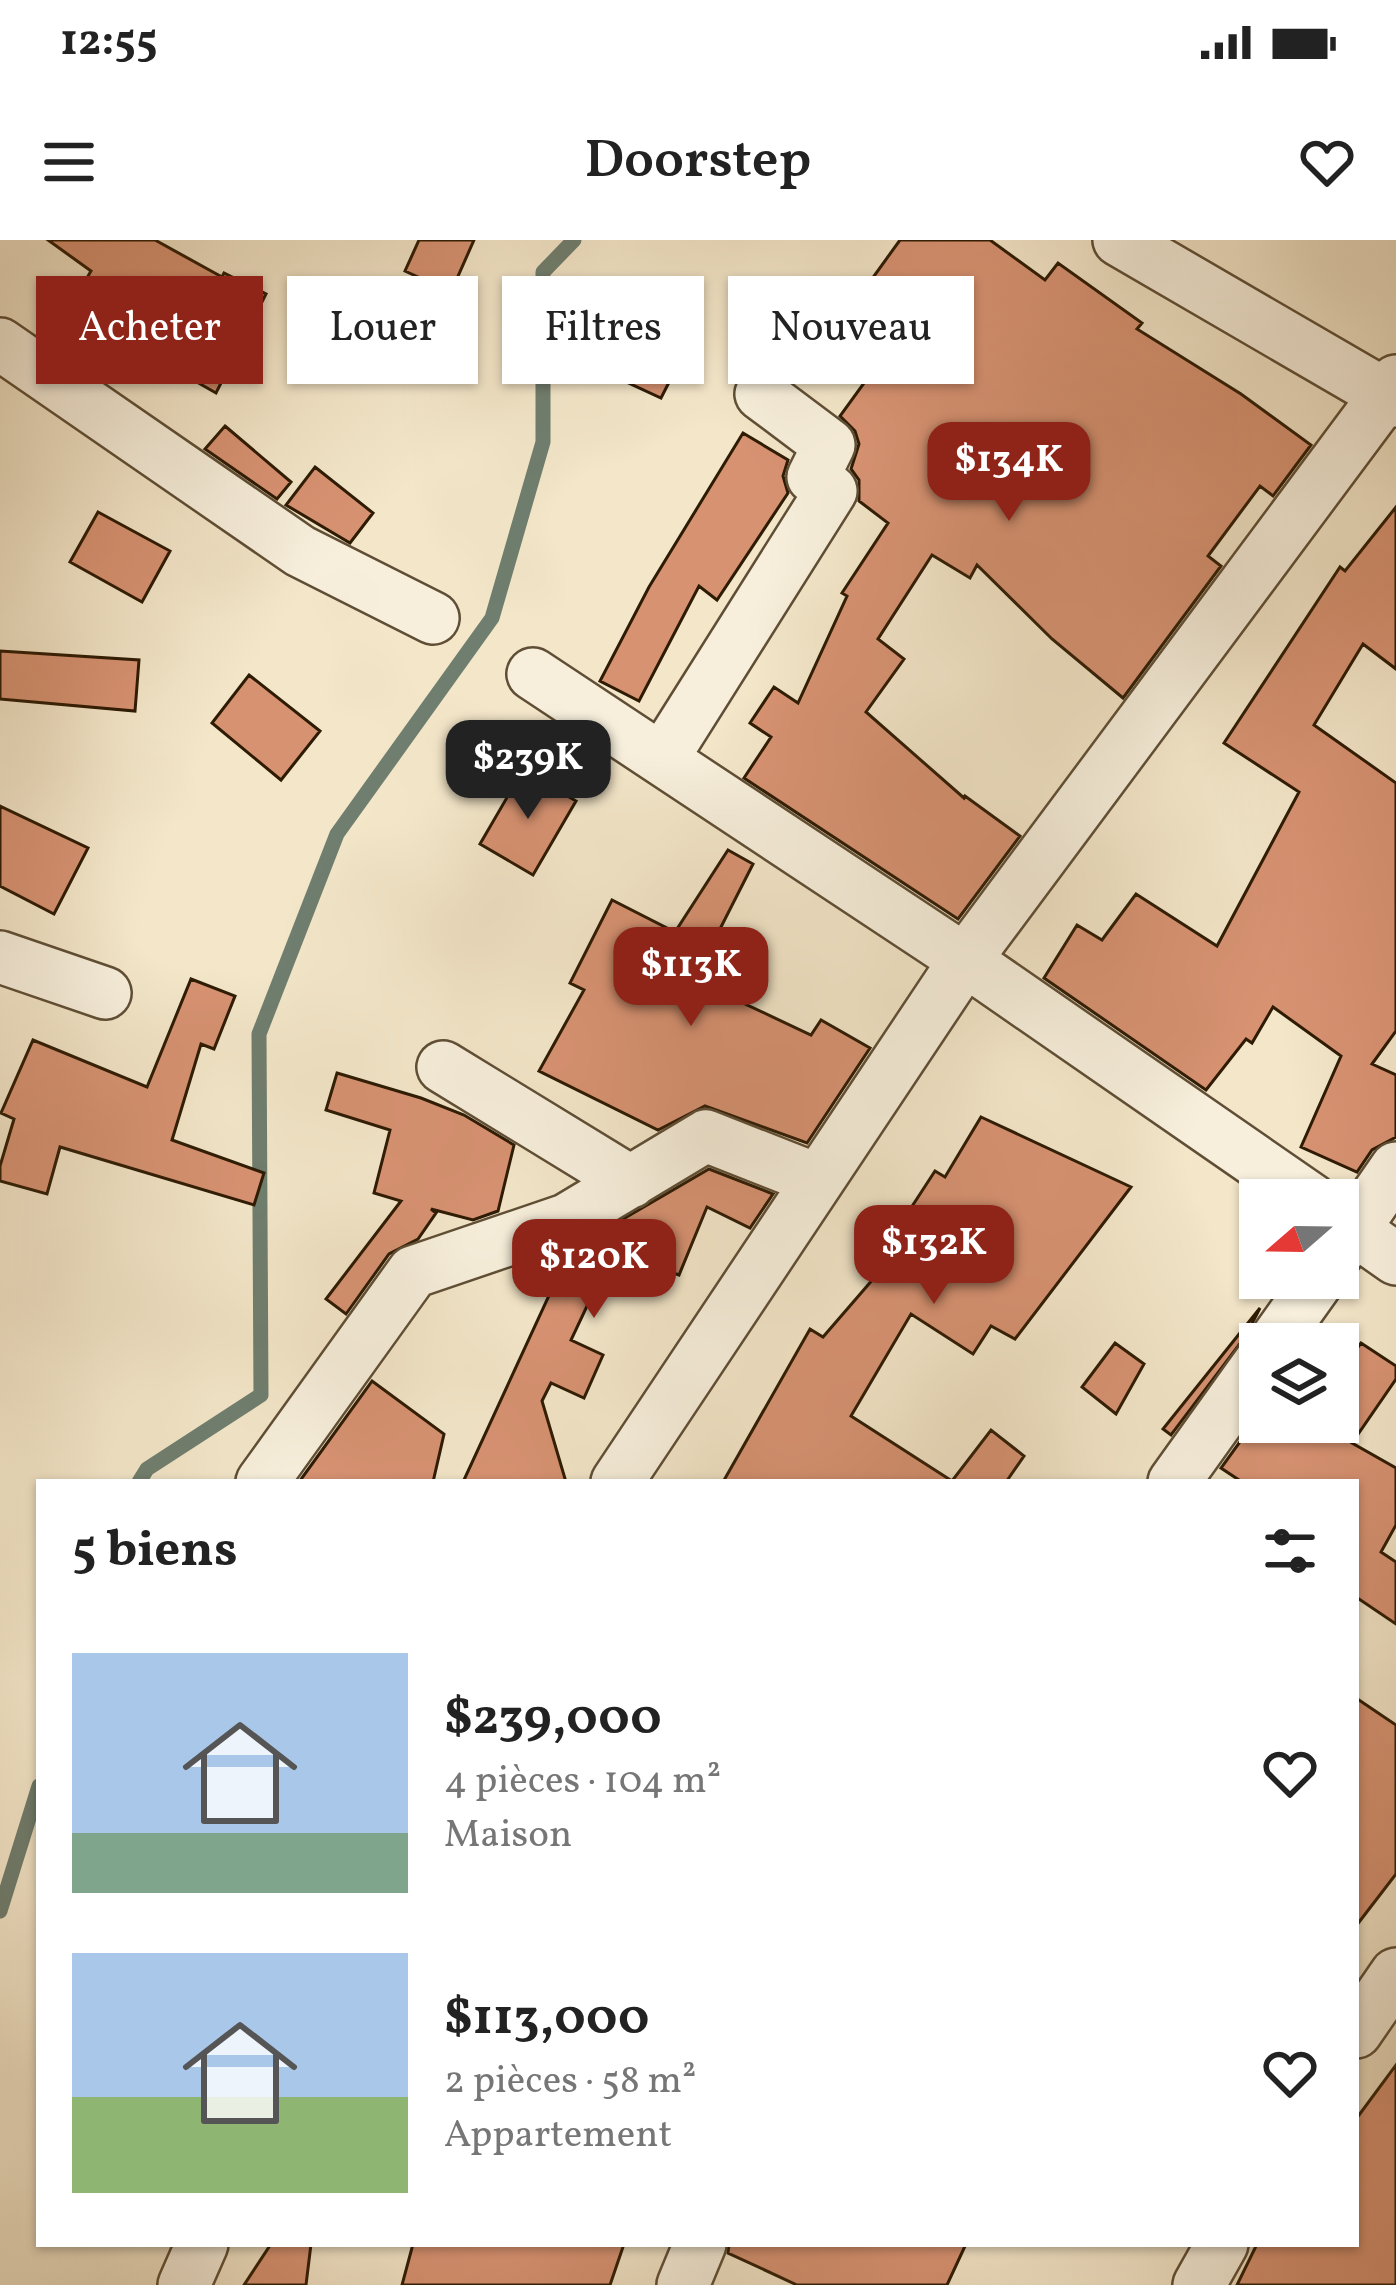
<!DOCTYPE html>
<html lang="fr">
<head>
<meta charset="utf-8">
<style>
  :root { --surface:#fff; --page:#f2f2f2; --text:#222; --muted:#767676; --accent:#8f2418 }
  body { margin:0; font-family:Vollkorn,serif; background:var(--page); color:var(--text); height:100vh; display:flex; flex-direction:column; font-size:45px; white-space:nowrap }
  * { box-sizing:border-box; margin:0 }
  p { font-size:39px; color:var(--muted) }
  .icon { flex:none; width:66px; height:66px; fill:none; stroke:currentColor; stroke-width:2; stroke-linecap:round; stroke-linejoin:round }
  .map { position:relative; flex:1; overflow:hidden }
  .sheet { position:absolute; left:36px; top:1239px; width:1323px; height:768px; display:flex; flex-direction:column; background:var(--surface); border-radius:0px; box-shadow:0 3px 9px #0004 }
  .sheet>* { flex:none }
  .top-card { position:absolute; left:36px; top:36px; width:1326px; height:108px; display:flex; gap:24px }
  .needle { width:78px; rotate:250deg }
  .buttons { position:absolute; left:1239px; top:939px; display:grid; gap:24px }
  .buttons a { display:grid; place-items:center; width:120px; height:120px; border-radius:0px; background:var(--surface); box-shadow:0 3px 9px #0004; font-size:60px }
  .price { position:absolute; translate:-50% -102px; padding:0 27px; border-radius:24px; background:var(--accent); color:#fff; font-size:39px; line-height:78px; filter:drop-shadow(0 3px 6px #0008) }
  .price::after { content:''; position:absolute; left:50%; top:72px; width:36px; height:27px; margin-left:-18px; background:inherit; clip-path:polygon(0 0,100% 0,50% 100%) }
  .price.active { background:#222; color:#fff }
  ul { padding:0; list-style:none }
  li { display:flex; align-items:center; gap:36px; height:300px; padding:0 36px }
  li span { display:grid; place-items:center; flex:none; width:336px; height:240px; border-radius:0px; color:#555 }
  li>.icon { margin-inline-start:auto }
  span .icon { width:144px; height:144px; fill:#fffc; stroke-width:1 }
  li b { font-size:51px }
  h2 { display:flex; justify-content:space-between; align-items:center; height:144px; padding:0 36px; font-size:51px }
  .chip { padding:0 42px; border-radius:0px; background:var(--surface); box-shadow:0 3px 9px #0004; font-size:42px; line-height:108px }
  .chip.active { background:var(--accent); color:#fff }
  .status { display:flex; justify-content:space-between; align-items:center; height:84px; padding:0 60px; background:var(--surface); direction:ltr }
  .status svg { height:33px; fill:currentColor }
  header { display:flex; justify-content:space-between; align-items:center; height:156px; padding:0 36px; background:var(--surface); font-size:54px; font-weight:600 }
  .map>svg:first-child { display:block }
</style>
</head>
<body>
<div class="status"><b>12:55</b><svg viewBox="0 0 49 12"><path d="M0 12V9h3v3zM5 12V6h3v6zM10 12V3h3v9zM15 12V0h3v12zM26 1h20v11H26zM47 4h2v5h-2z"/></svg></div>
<header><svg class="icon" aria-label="menu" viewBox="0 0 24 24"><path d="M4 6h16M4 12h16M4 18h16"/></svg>Doorstep<svg class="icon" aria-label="heart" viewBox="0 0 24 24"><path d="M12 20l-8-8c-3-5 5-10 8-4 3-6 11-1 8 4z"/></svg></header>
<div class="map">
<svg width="1396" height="2045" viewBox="0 0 1396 2045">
  <rect width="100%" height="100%" fill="#f3e6c9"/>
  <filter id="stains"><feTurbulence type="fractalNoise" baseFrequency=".00167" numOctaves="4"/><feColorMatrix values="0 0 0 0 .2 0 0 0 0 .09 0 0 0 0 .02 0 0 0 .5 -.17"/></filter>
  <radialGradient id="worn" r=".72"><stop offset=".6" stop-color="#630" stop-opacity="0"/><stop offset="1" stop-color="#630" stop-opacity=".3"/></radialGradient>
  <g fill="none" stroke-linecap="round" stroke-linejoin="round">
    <path stroke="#6f7e6f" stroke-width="15" d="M 139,1242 L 147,1229 L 261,1155 L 259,794 L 337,594 L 492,378 L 543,202 L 543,32 L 574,0
      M 0,1671 L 39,1546"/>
  </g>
  <path fill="#d79272" stroke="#2e1b04" stroke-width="3" d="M 48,0 L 155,0 L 222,37 L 224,33 L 266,54 L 216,153 L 69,69 L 91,31 Z
    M 419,0 L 474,0 L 451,52 L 405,31 Z
    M 900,0 L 990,0 L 1045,40 L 1058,23 L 1142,83 L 1137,89 L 1241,154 L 1311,205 L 1273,256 L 1260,246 L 1208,316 L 1221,326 L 1123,458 L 1052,399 L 977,325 L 970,338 L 932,315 L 878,399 L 904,419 L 866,472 L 964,558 L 965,556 L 1020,596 L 958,679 L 744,538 L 771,497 L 750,483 L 774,447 L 798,463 L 847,356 L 842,353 L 888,283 L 859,261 L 859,240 L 851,229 L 859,204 L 855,191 L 840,176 L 896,99 L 851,68 Z
    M 627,91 L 682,117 L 661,158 L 607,133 Z
    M 225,186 L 291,242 L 277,259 L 205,209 Z
    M 743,193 L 788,220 L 783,236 L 788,253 L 717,360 L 699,346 L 639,461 L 600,441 L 649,347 Z
    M 315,227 L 373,273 L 350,303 L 286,265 Z
    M 1396,267 L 1396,429 L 1363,404 L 1314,485 L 1396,543 L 1396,791 L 1372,824 L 1396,835 L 1396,897 L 1372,910 L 1357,932 L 1301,907 L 1341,816 L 1273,767 L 1252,803 L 1246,799 L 1206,850 L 1044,738 L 1077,685 L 1102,700 L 1136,654 L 1217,706 L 1299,552 L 1224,503 L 1340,327 L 1345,331 Z
    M 98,272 L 170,311 L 142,362 L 70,322 Z
    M 0,411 L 139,420 L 135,471 L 0,459 Z
    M 249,435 L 320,491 L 281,540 L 212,483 Z
    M 523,530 L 576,561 L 533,635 L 480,604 Z
    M 0,566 L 88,608 L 54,674 L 0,646 Z
    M 728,610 L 753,624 L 694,740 L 811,795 L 821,780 L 870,808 L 807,903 L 705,866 L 658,890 L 539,831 L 584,750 L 570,743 L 612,660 L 675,692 Z
    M 191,739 L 235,756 L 214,809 L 201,804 L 172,900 L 264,933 L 254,965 L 60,907 L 47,954 L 0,941 L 0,926 L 14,879 L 1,873 L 33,800 L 147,847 Z
    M 337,833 L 421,858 L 464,875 L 514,905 L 498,971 L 473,980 L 431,969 L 436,973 L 418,999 L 389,1014 L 346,1074 L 326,1059 L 401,961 L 374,953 L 390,890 L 326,870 Z
    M 981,877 L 1131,947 L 1015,1099 L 991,1086 L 973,1114 L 911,1074 L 851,1176 L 952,1241 L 991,1190 L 1024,1216 L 1006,1242 L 723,1242 L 810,1089 L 823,1097 L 874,1038 L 868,1034 L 935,931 L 945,937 Z
    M 709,929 L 773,954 L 750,988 L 707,967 L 679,1035 L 613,1011 L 571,1100 L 603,1115 L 584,1158 L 551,1143 L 542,1161 L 566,1242 L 463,1242 L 570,1010 Z
    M 1260,1068 L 1245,1097 L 1171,1195 L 1163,1189 Z
    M 1115,1103 L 1144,1124 L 1116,1174 L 1082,1147 Z
    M 1361,1103 L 1396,1126 L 1396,1139 L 1352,1203 L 1396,1228 L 1396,1285 L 1381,1312 L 1396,1322 L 1396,1384 L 1356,1357 L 1356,1242 L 1242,1242 L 1221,1228 L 1260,1174 L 1260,1182 L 1338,1182 L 1338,1136 Z
    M 372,1141 L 444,1194 L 433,1242 L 299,1242 Z
    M 1356,1458 L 1396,1485 L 1396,1634 L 1356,1686 Z
    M 1396,1825 L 1396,2045 L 1237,2045 L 1257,2004 L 1356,2004 L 1356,1879 Z
    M 271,2004 L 311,2004 L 306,2045 L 244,2045 Z
    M 413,2004 L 624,2004 L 610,2045 L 402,2045 Z
    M 729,2004 L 966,2004 L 947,2045 L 797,2045 L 728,2013 Z"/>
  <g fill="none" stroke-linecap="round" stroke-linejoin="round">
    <g stroke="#5f4e35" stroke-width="56">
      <path id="minor" d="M 1119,0 L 1396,161
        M 0,104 L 300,311 L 433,378
        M 533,434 L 965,720 L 1312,960
        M 662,519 L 831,251 L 813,237 L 829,205 L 761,154
        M 0,717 L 105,753
        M 443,827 L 631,942
        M 1338,978 L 1396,1019
        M 1338,1012 L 1396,928
        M 1273,1104 L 1320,1038
        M 262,1242 L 413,1032 L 566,980 L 706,896 L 818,940
        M 617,1242 L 965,720 L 1396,141
        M 1174,1242 L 1260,1122
        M 1356,1792 L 1396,1734
        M 184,2045 L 202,2004
        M 683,2045 L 700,2004
        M 1199,2045 L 1222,2004"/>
    </g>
    <use href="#minor" stroke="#f7efdc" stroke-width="51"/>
  </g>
  <rect width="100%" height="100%" filter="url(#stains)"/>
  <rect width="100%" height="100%" fill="url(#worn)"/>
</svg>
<div class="buttons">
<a><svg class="needle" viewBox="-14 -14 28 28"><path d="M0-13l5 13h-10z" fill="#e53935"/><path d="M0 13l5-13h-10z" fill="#767676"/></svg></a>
<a><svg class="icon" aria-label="layers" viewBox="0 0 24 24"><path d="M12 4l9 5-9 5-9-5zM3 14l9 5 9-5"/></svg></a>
</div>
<b class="price" style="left:1009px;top:284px">$134K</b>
<b class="price active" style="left:528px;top:582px">$239K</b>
<b class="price" style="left:691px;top:789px">$113K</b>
<b class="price" style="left:934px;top:1067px">$132K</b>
<b class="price" style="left:594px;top:1081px">$120K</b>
<div class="top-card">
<a class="chip active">Acheter</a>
<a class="chip">Louer</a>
<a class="chip">Filtres</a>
<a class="chip">Nouveau</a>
</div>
<section class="sheet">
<h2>5 biens<svg class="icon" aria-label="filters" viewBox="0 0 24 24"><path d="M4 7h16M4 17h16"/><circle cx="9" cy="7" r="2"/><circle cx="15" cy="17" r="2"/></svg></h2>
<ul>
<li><span style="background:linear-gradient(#a9c7e8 75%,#7fa58c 0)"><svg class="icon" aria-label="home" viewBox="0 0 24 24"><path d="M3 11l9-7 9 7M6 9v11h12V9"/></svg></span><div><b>$239,000</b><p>4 pièces · 104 m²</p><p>Maison</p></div><svg class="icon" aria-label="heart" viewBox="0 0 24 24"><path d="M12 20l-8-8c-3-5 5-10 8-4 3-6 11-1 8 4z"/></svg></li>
<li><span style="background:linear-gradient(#a9c7e8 60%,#8fb573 0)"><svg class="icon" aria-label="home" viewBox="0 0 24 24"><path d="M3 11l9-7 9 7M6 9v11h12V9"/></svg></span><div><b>$113,000</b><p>2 pièces · 58 m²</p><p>Appartement</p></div><svg class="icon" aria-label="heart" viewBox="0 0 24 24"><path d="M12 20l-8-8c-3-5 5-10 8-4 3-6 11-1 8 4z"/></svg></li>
</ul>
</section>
</div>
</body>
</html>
